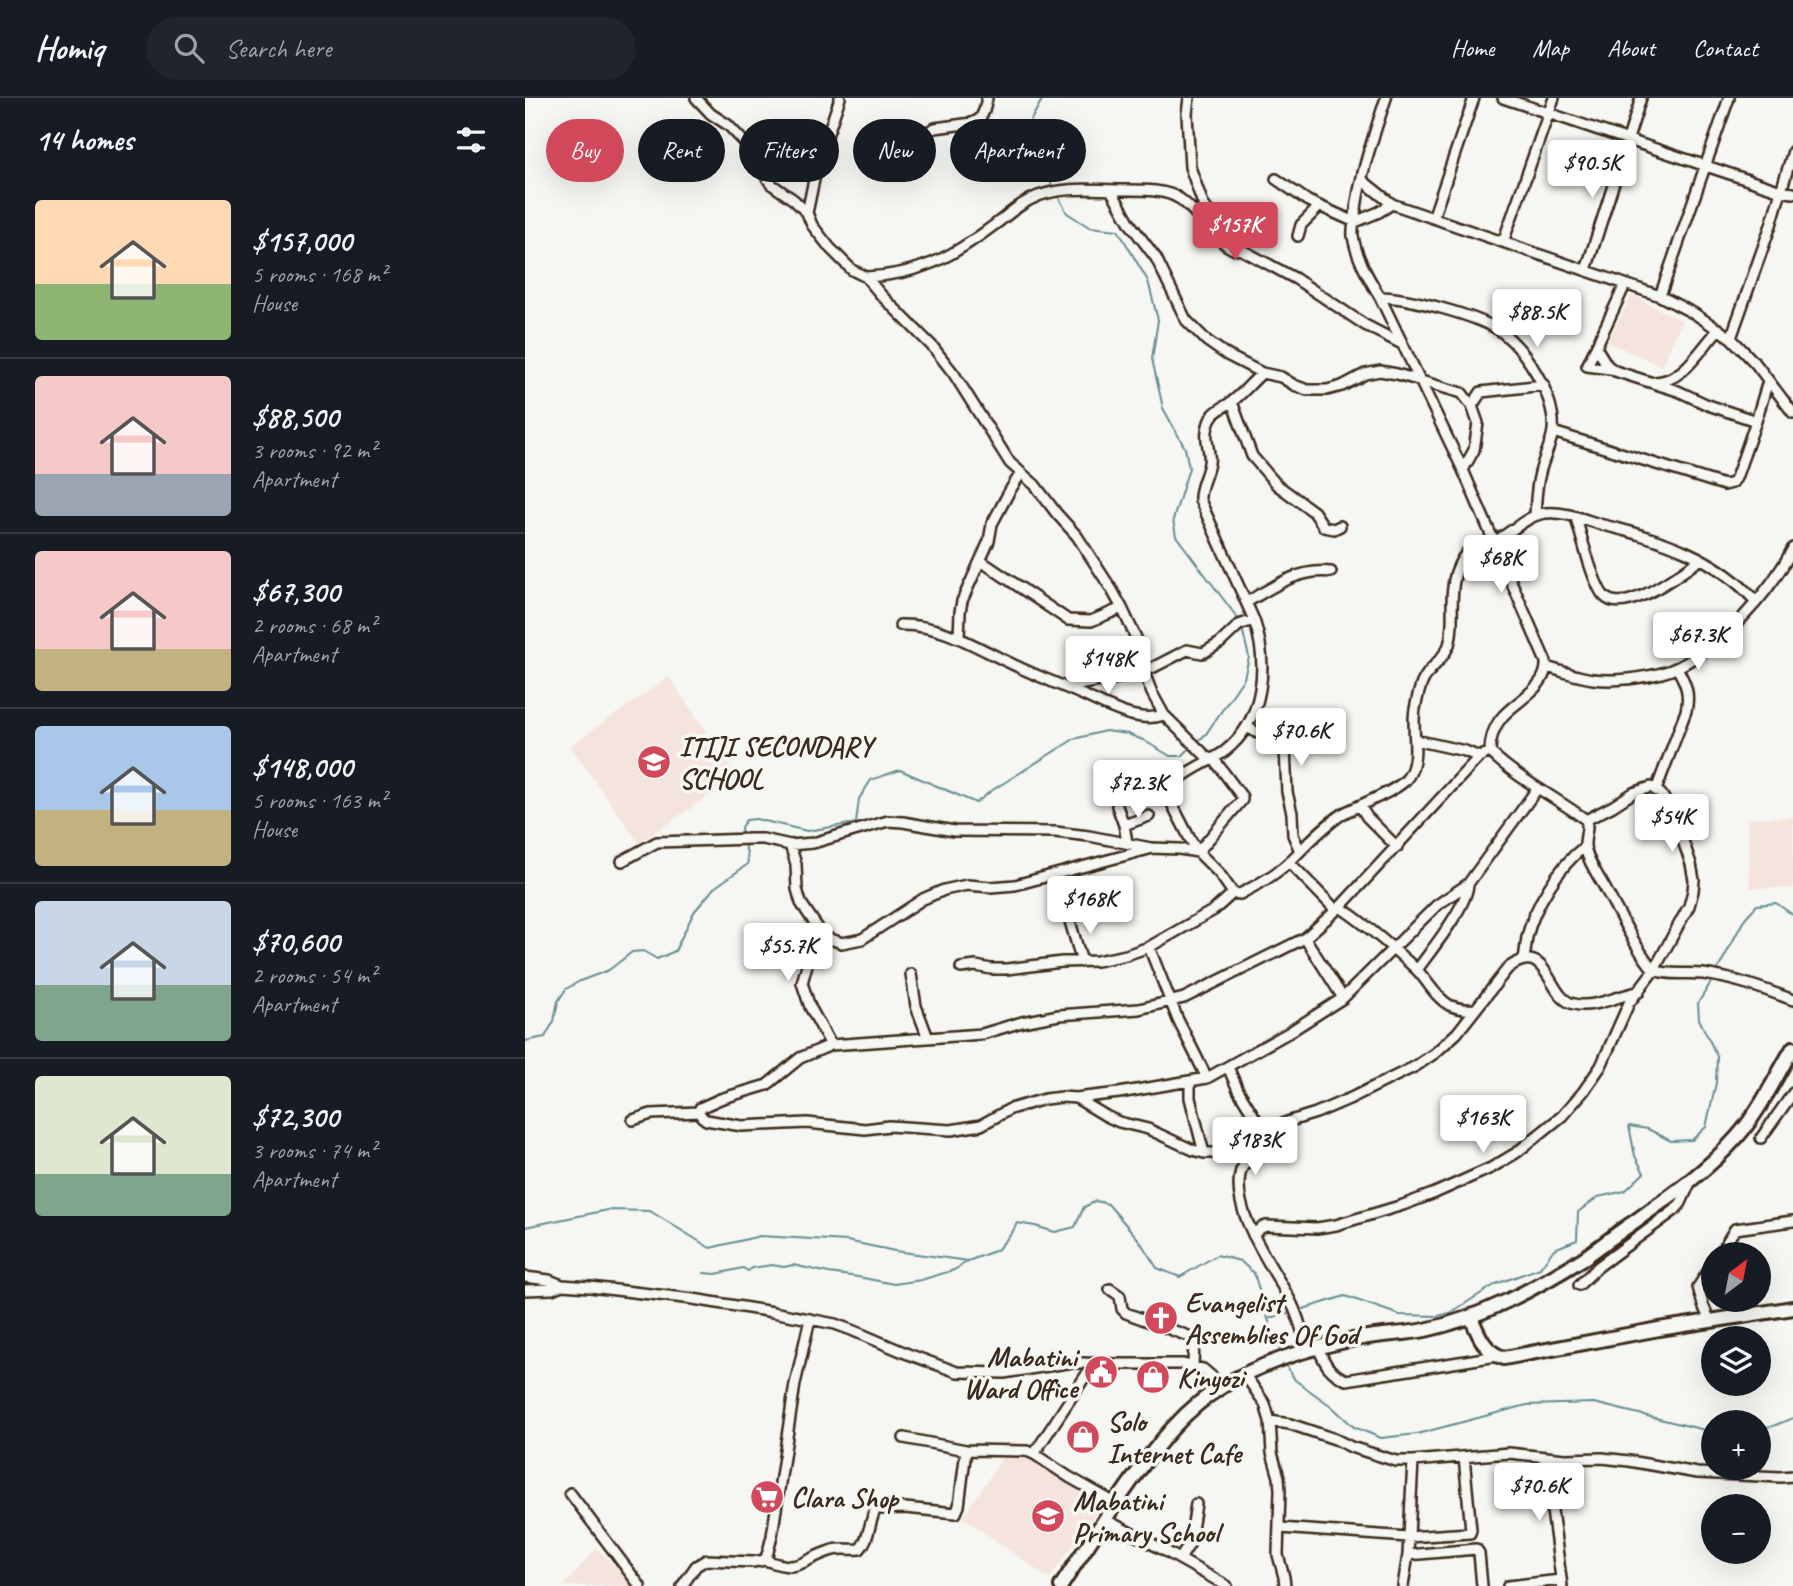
<!DOCTYPE html>
<html lang="en">
<head>
<meta charset="utf-8">
<style>
  :root { --surface:#171b24; --page:#20242c; --text:#f1f3f6; --muted:#9ea1a6; --line:#363941; --accent:#d1495b }
  body { margin:0; font-family:Caveat,sans-serif; background:var(--page); color:var(--text); height:100vh; display:flex; flex-direction:column; font-size:26px; white-space:nowrap }
  * { box-sizing:border-box; margin:0 }
  p { font-size:23px; color:var(--muted) }
  .icon { flex:none; width:38px; height:38px; fill:none; stroke:currentColor; stroke-width:2; stroke-linecap:round; stroke-linejoin:round }
  .map { position:relative; flex:1; overflow:hidden }
  .sheet { display:flex; flex-direction:column; background:var(--surface); width:525px }
  .sheet>* { flex:none }
  .banner { position:absolute; left:21px; top:21px; width:665px; height:63px; display:flex; gap:14px }
  .needle { width:46px; rotate:32deg }
  .fabs { position:absolute; left:1176px; top:1144px; display:grid; gap:14px }
  .fabs a { display:grid; place-items:center; width:70px; height:70px; border-radius:50%; background:var(--surface); box-shadow:0 7px 28px #0002; font-size:35px }
  .price { position:absolute; translate:-50% -60px; padding:0 16px; border-radius:7px; background:#fff; color:#222; font-size:23px; line-height:46px; filter:drop-shadow(0 2px 4px #0008) }
  .price::after { content:''; position:absolute; left:50%; top:42px; width:21px; height:16px; margin-left:-10px; background:inherit; clip-path:polygon(0 0,100% 0,50% 100%) }
  .price.active { background:var(--accent); color:#fff }
  ul { padding:0; list-style:none }
  li { display:flex; align-items:center; gap:21px; height:175px; padding:0 35px }
  li+li { border-top:2px solid var(--line) }
  li span { display:grid; place-items:center; flex:none; width:196px; height:140px; border-radius:7px; color:#555 }
  li>.icon { margin-inline-start:auto }
  span .icon { width:84px; height:84px; fill:#fffc; stroke-width:1 }
  li b { font-size:30px }
  h2 { display:flex; justify-content:space-between; align-items:center; height:84px; padding:0 35px; font-size:30px }
  .tag { padding:0 24px; border-radius:32px; background:var(--surface); box-shadow:0 7px 28px #0002; font-size:24px; line-height:63px }
  .tag.active { background:var(--accent); color:#fff }
  header { display:flex; align-items:center; gap:42px; box-sizing:border-box; height:98px; padding:0 35px; background:var(--surface); border-bottom:2px solid var(--line) }
  header strong { font-size:33px }
  nav { display:flex; gap:38px; margin-inline-start:auto; font-size:24px }
  .search { width:490px; height:63px; background:var(--page); display:flex; align-items:center; gap:18px; box-sizing:border-box; padding:0 24px; border-radius:38px; color:var(--muted); font-size:26px }
  main { display:flex; flex:1; min-height:0 }
  .map>svg:first-child { display:block }
</style>
</head>
<body>
<header>
<strong>Homiq</strong>
<div class="search"><svg class="icon" aria-label="search" viewBox="0 0 24 24"><circle cx="10" cy="10" r="6"/><path d="M15 15l6 6"/></svg>Search here</div>
<nav><a>Home</a><a>Map</a><a>About</a><a>Contact</a></nav>
</header>
<main>
<section class="sheet">
<h2>14 homes<svg class="icon" aria-label="filters" viewBox="0 0 24 24"><path d="M4 7h16M4 17h16"/><circle cx="9" cy="7" r="2"/><circle cx="15" cy="17" r="2"/></svg></h2>
<ul>
<li><span style="background:linear-gradient(#ffd9b3 60%,#8fb573 0)"><svg class="icon" aria-label="home" viewBox="0 0 24 24"><path d="M3 11l9-7 9 7M6 9v11h12V9"/></svg></span><div><b>$157,000</b><p>5 rooms · 168 m²</p><p>House</p></div></li>
<li><span style="background:linear-gradient(#f6c9c9 70%,#9aa5b1 0)"><svg class="icon" aria-label="home" viewBox="0 0 24 24"><path d="M3 11l9-7 9 7M6 9v11h12V9"/></svg></span><div><b>$88,500</b><p>3 rooms · 92 m²</p><p>Apartment</p></div></li>
<li><span style="background:linear-gradient(#f6c9c9 70%,#c2b280 0)"><svg class="icon" aria-label="home" viewBox="0 0 24 24"><path d="M3 11l9-7 9 7M6 9v11h12V9"/></svg></span><div><b>$67,300</b><p>2 rooms · 68 m²</p><p>Apartment</p></div></li>
<li><span style="background:linear-gradient(#a9c7e8 60%,#c2b280 0)"><svg class="icon" aria-label="home" viewBox="0 0 24 24"><path d="M3 11l9-7 9 7M6 9v11h12V9"/></svg></span><div><b>$148,000</b><p>5 rooms · 163 m²</p><p>House</p></div></li>
<li><span style="background:linear-gradient(#c9d6e8 60%,#7fa58c 0)"><svg class="icon" aria-label="home" viewBox="0 0 24 24"><path d="M3 11l9-7 9 7M6 9v11h12V9"/></svg></span><div><b>$70,600</b><p>2 rooms · 54 m²</p><p>Apartment</p></div></li>
<li><span style="background:linear-gradient(#dfe7d0 70%,#7fa58c 0)"><svg class="icon" aria-label="home" viewBox="0 0 24 24"><path d="M3 11l9-7 9 7M6 9v11h12V9"/></svg></span><div><b>$72,300</b><p>3 rooms · 74 m²</p><p>Apartment</p></div></li>
</ul>
</section>
<div class="map">
<svg width="1268" height="1488" viewBox="0 0 1268 1488">
  <rect width="100%" height="100%" fill="#f6f6f2"/>
  <filter id="ink" filterUnits="userSpaceOnUse"><feTurbulence type="fractalNoise" baseFrequency=".0143" numOctaves="2"/><feDisplacementMap in="SourceGraphic" scale="14" xChannelSelector="R" yChannelSelector="G"/><feConvolveMatrix kernelMatrix="1 2 1 2 8 2 1 2 1" color-interpolation-filters="sRGB"/></filter>
  <g filter="url(#ink)">
    <path fill="#f5e4de" d="M 1107,197 L 1157,223 L 1137,268 L 1082,244 Z
      M 144,579 L 212,679 L 114,745 L 45,648 Z
      M 1268,719 L 1268,790 L 1225,790 L 1222,720 Z
      M 489,1343 L 577,1406 L 524,1481 L 438,1419 Z
      M 71,1450 L 111,1488 L 39,1488 Z"/>
    <g fill="none" stroke-linecap="round" stroke-linejoin="round">
      <path stroke="#658d92" stroke-width="2" d="M 518,0 L 497,38 L 529,90
        M 533,98 L 542,115 L 564,129 L 593,132 L 623,183 L 633,222 L 627,261 L 638,310 L 660,350 L 664,370 L 648,422 L 651,438 L 714,522
        M 672,644 L 681,636 L 719,580 L 724,559 L 717,530
        M 217,738 L 216,729 L 221,722 L 231,721 L 282,733 L 331,725 L 334,701 L 346,682 L 375,672 L 451,705 L 466,693 L 549,641 L 580,633 L 603,636 L 618,642 L 645,658 L 657,658 L 665,650
        M 1192,873 L 1220,820 L 1232,807 L 1251,805 L 1268,817
        M 0,943 L 20,939 L 29,923 L 33,903 L 41,891 L 55,883 L 84,872 L 107,854 L 118,853 L 132,861 L 150,853 L 169,814 L 189,790 L 223,766 L 222,755 L 218,743
        M 0,1129 L 83,1112 L 125,1113 L 185,1150 L 235,1138 L 322,1143 L 370,1153 L 443,1163 L 472,1152 L 487,1135 L 492,1125 L 510,1128 L 530,1134 L 550,1129 L 559,1109 L 571,1103 L 583,1106 L 614,1142 L 632,1170 L 655,1179 L 692,1157 L 715,1163 L 729,1175 L 743,1221 L 757,1256
        M 179,1175 L 191,1176 L 218,1170 L 223,1173 L 227,1170 L 247,1167 L 259,1169 L 268,1167 L 304,1175 L 333,1179 L 369,1186 L 396,1182 L 429,1172 L 442,1164
        M 775,1212 L 820,1198 L 875,1217 L 913,1218 L 925,1215 L 971,1186 L 1015,1170 L 1029,1151 L 1052,1142 L 1053,1114 L 1073,1099 L 1100,1093 L 1119,1075 L 1110,1058 L 1104,1028 L 1123,1031 L 1146,1043 L 1167,1042 L 1181,1029 L 1191,985 L 1192,958 L 1174,921 L 1173,905 L 1188,881
        M 745,1220 L 766,1214
        M 760,1265 L 770,1282 L 806,1308 L 829,1329 L 856,1340 L 892,1336 L 1002,1307 L 1069,1305 L 1188,1334
        M 1234,1330 L 1248,1328 L 1268,1320"/>
      <g stroke="#3b2a1e" stroke-width="14">
        <path id="street" d="M 171,0 L 186,16 L 203,27 L 220,45 L 246,86 L 269,102 L 282,115
          M 315,0 L 292,67 L 282,115 L 287,127 L 305,150 L 327,172 L 341,179 L 357,198 L 408,249 L 429,276 L 485,365 L 510,387 L 532,416 L 552,438 L 587,492 L 597,510 L 612,542 L 618,572 L 627,595 L 639,617 L 684,661
          M 664,0 L 662,16 L 665,69 L 678,106 L 694,128 L 717,152 L 771,181 L 840,227 L 877,246
          M 861,0 C 849,37 836,73 831,111 C 830,120 827,130 828,138 C 831,159 844,181 855,199 L 938,372 L 1021,564 C 1023,589 992,602 978,618 C 969,628 965,642 965,654 C 994,682 1029,698 1061,722 C 1065,732 1057,742 1061,753 C 1065,767 1074,779 1081,792 C 1095,817 1111,851 1129,872 C 1145,878 1162,874 1178,876 C 1209,880 1239,891 1268,902
          M 978,0 L 1256,93 L 1268,95
          M 397,36 L 410,30 L 447,25 L 455,21 L 459,13 L 462,0
          M 751,81 L 783,103 L 830,124 L 854,114 L 867,106
          M 837,82 L 867,106 L 1135,198 L 1170,216 L 1206,240 L 1231,266 L 1268,315
          M 586,92 L 606,127 L 631,160 L 661,222 L 682,243 L 702,257 L 737,275 L 756,279 L 769,287 L 782,292 L 802,292 L 817,288 L 840,276 L 855,273 L 872,276 L 937,295 L 947,308 L 953,325 L 949,352 L 938,372
          M 908,120 L 949,0
          M 773,138 L 776,127 L 794,109
          M 978,144 L 1029,0
          M 1061,172 L 1116,0
          M 341,179 C 393,177 427,159 468,128 C 483,117 495,105 513,98 C 541,88 568,92 598,92 C 615,92 641,91 655,101 C 661,105 666,111 671,116 C 681,127 690,137 701,147 L 708,151 L 717,152
          M 1135,198 L 1204,0
          M 855,199 C 882,199 956,218 978,235 C 1003,255 1031,300 1028,333 C 1026,347 1018,361 1015,375 C 1011,389 1011,403 1010,417
          M 1206,240 L 1246,127 L 1268,53
          M 1071,249 L 1082,267 L 1090,273 L 1153,293 L 1183,307 L 1231,323
          M 1085,271 L 1062,268 L 1100,187
          M 1129,284 C 1159,284 1175,251 1194,231
          M 707,304 L 727,358 L 752,387 L 789,414 L 799,429 L 809,431 L 815,428
          M 947,308 L 956,294 L 1019,287
          M 1028,334 L 1199,387 L 1207,385 L 1211,380 L 1231,323 L 1243,283
          M 1051,420 C 1056,437 1068,486 1079,498 C 1099,520 1158,473 1176,461
          M 456,463 L 543,522 L 566,523 L 597,510
          M 722,504 C 748,489 774,470 806,474
          M 375,527 C 416,526 449,548 485,565 C 509,577 534,586 558,597 C 582,608 613,626 639,617
          M 434,540 L 435,514 L 437,503 L 464,443 L 467,426 L 484,394 L 496,375
          M 1021,569 C 1037,573 1052,579 1068,581 C 1091,584 1133,579 1153,569 C 1199,546 1245,495 1268,450
          M 542,589 L 597,579 L 627,570 L 662,552 L 677,555 L 680,554 L 695,545 L 714,527 L 729,522
          M 722,629 L 760,650 L 762,694 L 767,715 L 768,737 L 775,753
          M 890,642 L 940,653 L 954,659
          M 965,654 L 954,659 L 815,809 L 780,840 L 659,900 L 614,911 L 534,917 L 497,924 L 457,936 L 306,947 L 275,960 L 242,987 L 195,1001 L 175,1010 L 174,1014 L 177,1019 L 181,1022 L 217,1028 L 282,1025 L 340,1031 L 364,1028 L 426,1032 L 456,1027 L 485,1011 L 520,1001 L 537,999 L 551,1000 L 594,995 L 682,980 L 763,935 L 818,900 L 912,807 L 943,786 L 1012,691
          M 688,660 L 717,699 L 717,702 L 673,754 L 665,741 L 644,700 C 644,677 685,665 700,653 C 739,623 744,566 729,522 L 675,402 C 674,389 682,378 684,365 C 686,354 680,344 682,333 C 685,312 695,313 709,302 C 719,294 727,284 737,275
          M 1131,692 L 1161,613 C 1165,596 1161,585 1152,570
          M 613,701 L 644,693
          M 592,708 L 599,727 L 602,744
          M 835,708 L 842,719 L 872,749
          M 599,727 L 624,718
          M 265,747 L 271,766 L 272,791 L 276,805 L 299,839 L 317,845 L 337,841 L 398,801 L 419,792 L 442,787 L 466,789 L 490,787 L 624,751
          M 97,763 L 132,744 L 226,741 L 238,741 L 265,747 L 288,745 L 363,723 L 378,724 L 429,733 L 530,734 L 564,738 L 626,750 L 654,751 L 673,754 L 694,775 L 708,795 L 715,796 C 732,787 749,778 764,764 C 781,748 798,728 819,715 C 834,707 875,692 883,679 C 896,659 886,633 890,611 C 892,602 894,589 899,581 C 906,568 919,561 924,547 C 931,526 923,499 931,474 C 934,466 938,457 945,452 C 953,447 962,447 970,443 C 987,435 1001,417 1021,415 C 1039,413 1060,422 1078,427 C 1133,440 1193,459 1231,504
          M 764,764 L 811,812
          M 815,809 C 842,827 867,849 891,871 C 903,883 909,898 924,907 C 933,911 941,912 951,911
          M 544,820 L 557,864
          M 299,839 L 294,840 L 288,845 L 277,885 L 285,909 L 306,947
          M 780,840 L 818,900
          M 624,849 L 653,922 L 682,980
          M 999,862 C 1000,854 1001,847 1002,839 C 1009,809 1034,768 1059,749
          M 436,870 L 451,868 L 466,871 L 482,871 L 537,864 L 572,863 L 601,857 L 624,849 L 689,812 L 708,795
          M 892,872 C 906,852 942,809 943,786
          M 386,876 L 391,908 L 403,940
          M 703,969 L 713,992 L 739,1034 L 716,1072 C 704,1114 749,1169 767,1206 C 774,1220 778,1237 783,1252
          M 665,984 L 665,1000 L 679,1055
          M 551,1000 L 581,1018 L 594,1024 L 623,1031 L 668,1052 L 679,1055 L 696,1055 L 762,1024 L 791,1015 L 826,1000 L 891,968 L 910,955 L 932,935 L 983,870 C 1024,840 1022,901 1049,906 C 1070,911 1093,897 1114,894
          M 108,1022 L 126,1016 L 174,1014
          M 1236,1040 L 1268,995
          M 728,1137 L 736,1130 L 741,1128 L 792,1130 L 811,1127 L 878,1107 L 910,1095 L 966,1070 L 991,1055 L 1037,1018 L 1058,994 L 1076,968 L 1104,905 L 1129,872 L 1164,808 L 1168,793 L 1169,782 L 1166,766 L 1155,734 L 1141,704 L 1136,696 L 1126,689 L 1108,695 L 1088,708 L 1061,722
          M 1194,1157 L 1210,1131 L 1268,1123
          M 0,1179 L 24,1182 L 37,1187
          M 1054,1187 L 1074,1168 L 1150,1112 L 1156,1105 L 1165,1085
          M 585,1191 L 595,1198 L 597,1211 L 601,1215 L 666,1239 L 669,1245 L 668,1268
          M 0,1192 L 27,1191 L 37,1187 L 65,1189 L 168,1201 L 248,1214 L 310,1226 L 329,1233 L 383,1256 L 432,1274 L 479,1275 L 542,1265 L 556,1265 L 590,1266 L 658,1266 L 678,1271 L 698,1288
          M 1185,1223 L 1178,1207 L 1173,1189 L 1188,1166
          M 793,1249 C 799,1265 805,1275 821,1282 L 972,1258
          M 720,1277 L 740,1306 L 745,1323 L 747,1355 L 754,1379 L 755,1392 L 753,1457 L 759,1479 L 760,1488
          M 745,1323 L 765,1326 L 810,1341 L 826,1349 L 871,1363 L 888,1363 L 984,1355 L 1040,1361 L 1077,1360 L 1104,1363 L 1172,1375 L 1255,1379 L 1268,1378
          M 379,1340 L 441,1352 L 502,1353 L 509,1356 L 544,1379 L 590,1405
          M 509,1356 L 569,1265
          M 1020,1359 L 1037,1488
          M 45,1395 L 115,1488
          M 579,1421 L 635,1450 L 702,1488
          M 755,1430 L 883,1439 L 945,1435 L 946,1432 L 939,1359
          M 883,1457 L 951,1451 L 954,1455 L 957,1488
          M 655,1461 L 665,1445 L 671,1406
          M 240,1462 C 278,1476 274,1462 308,1452 C 317,1450 326,1452 335,1451 C 345,1440 344,1423 351,1411 L 380,1410 L 431,1415 L 434,1408 L 441,1352
          M 157,1488 L 171,1468 L 181,1462 L 228,1464 L 240,1462 L 243,1454 L 247,1438 L 270,1286 L 285,1221
          M 878,1488 L 883,1457 L 888,1363
          M 983,1488 L 1036,1482"/>
      </g>
      <g stroke="#3b2a1e" stroke-width="18">
        <path id="secondary" d="M 946,1219 C 953,1236 960,1255 979,1260 L 1134,1231 L 1268,1210
          M 536,1488 C 560,1451 584,1414 610,1378 C 635,1343 661,1310 698,1288 C 740,1263 790,1248 837,1240 C 858,1236 880,1236 900,1232 C 956,1220 1011,1190 1059,1160 C 1075,1149 1090,1137 1106,1126 C 1144,1099 1181,1074 1212,1039 C 1235,1013 1250,980 1268,950"/>
      </g>
      <use href="#street" stroke="#f6f6f2" stroke-width="9"/>
      <use href="#secondary" stroke="#f6f6f2" stroke-width="12"/>
    </g>
  </g>
  <defs>
    <g id="school-disc" transform="scale(1.75)"><circle r="9.5" fill="#d1495b" stroke="#f6f6f2"/><path d="M0-5L7-2L0 1L-7-2ZM-4 1L0 2.5L4 1V4Q0 6-4 4Z" fill="#fff"/></g>
    <g id="church-disc" transform="scale(1.75)"><circle r="9.5" fill="#d1495b" stroke="#f6f6f2"/><path d="M-1.2-6h2.4v3.5h3.3v2.4h-3.3V6h-2.4V-.1h-3.3v-2.4h3.3Z" fill="#fff"/></g>
    <g id="civic-disc" transform="scale(1.75)"><circle r="9.5" fill="#d1495b" stroke="#f6f6f2"/><path d="M-.6-6.5H3V-4.5H.6V-3L4-1V1h2V6H-6V1h2V-1L-.6-3ZM-1.2 2.5V6h2.4V2.5Z" fill="#fff"/></g>
    <g id="shop-disc" transform="scale(1.75)"><circle r="9.5" fill="#d1495b" stroke="#f6f6f2"/><path d="M-5-2.5h2.3a2.7 3.5 0 0 1 5.4 0H5L5.5 6h-11ZM-1.5-2.5h3a1.5 2.3 0 0 0-3 0Z" fill="#fff"/></g>
    <g id="supermarket-disc" transform="scale(1.75)"><circle r="9.5" fill="#d1495b" stroke="#f6f6f2"/><path d="M-6-5.5h2.5l.6 2H6L4.5 2H-2.5L-4.4-4H-6ZM-1.5 3.2a1.3 1.3 0 1 0 .1 0ZM3 3.2a1.3 1.3 0 1 0 .1 0Z" fill="#fff"/></g>
  </defs>
  <g fill-rule="evenodd">
    <use href="#school-disc" x="129" y="664"/>
    <use href="#church-disc" x="636" y="1220"/>
    <use href="#civic-disc" x="576" y="1274"/>
    <use href="#shop-disc" x="628" y="1279"/>
    <use href="#shop-disc" x="558" y="1339"/>
    <use href="#supermarket-disc" x="242" y="1399"/>
    <use href="#school-disc" x="523" y="1418"/>
  </g>
  <g text-anchor="middle" dominant-baseline="central" stroke-width="7" stroke-linejoin="round" paint-order="stroke">
    <g font-size="28" font-weight="bold" fill="#3b2a1e" stroke="#f6f6f2" text-anchor="start">
      <text x="154" y="648">ITIJI SECONDARY<tspan x="154" dy="32">SCHOOL</tspan></text>
      <text x="660" y="1204">Evangelist<tspan x="660" dy="32">Assemblies Of God</tspan></text>
      <text x="552" y="1258" text-anchor="end">Mabatini<tspan x="552" dy="32">Ward Office</tspan></text>
      <text x="652" y="1279">Kinyozi</text>
      <text x="582" y="1323">Solo<tspan x="582" dy="32">Internet Cafe</tspan></text>
      <text x="266" y="1399">Clara Shop</text>
      <text x="548" y="1402">Mabatini<tspan x="548" dy="32">Primary School</tspan></text>
    </g>
  </g>
</svg>
<div class="fabs">
<a><svg class="needle" viewBox="-14 -14 28 28"><path d="M0-13l5 13h-10z" fill="#e53935"/><path d="M0 13l5-13h-10z" fill="#9ea1a6"/></svg></a>
<a><svg class="icon" aria-label="layers" viewBox="0 0 24 24"><path d="M12 4l9 5-9 5-9-5zM3 14l9 5 9-5"/></svg></a>
<a>+</a>
<a>−</a>
</div>
<b class="price" style="left:1067px;top:102px">$90.5K</b>
<b class="price active" style="left:710px;top:164px">$157K</b>
<b class="price" style="left:1012px;top:251px">$88.5K</b>
<b class="price" style="left:976px;top:497px">$68K</b>
<b class="price" style="left:1173px;top:574px">$67.3K</b>
<b class="price" style="left:583px;top:598px">$148K</b>
<b class="price" style="left:776px;top:670px">$70.6K</b>
<b class="price" style="left:613px;top:722px">$72.3K</b>
<b class="price" style="left:1147px;top:756px">$54K</b>
<b class="price" style="left:565px;top:838px">$168K</b>
<b class="price" style="left:263px;top:885px">$55.7K</b>
<b class="price" style="left:958px;top:1057px">$163K</b>
<b class="price" style="left:730px;top:1079px">$183K</b>
<b class="price" style="left:1014px;top:1425px">$70.6K</b>
<div class="banner">
<a class="tag active">Buy</a>
<a class="tag">Rent</a>
<a class="tag">Filters</a>
<a class="tag">New</a>
<a class="tag">Apartment</a>
</div>
</div>
</main>
</body>
</html>
